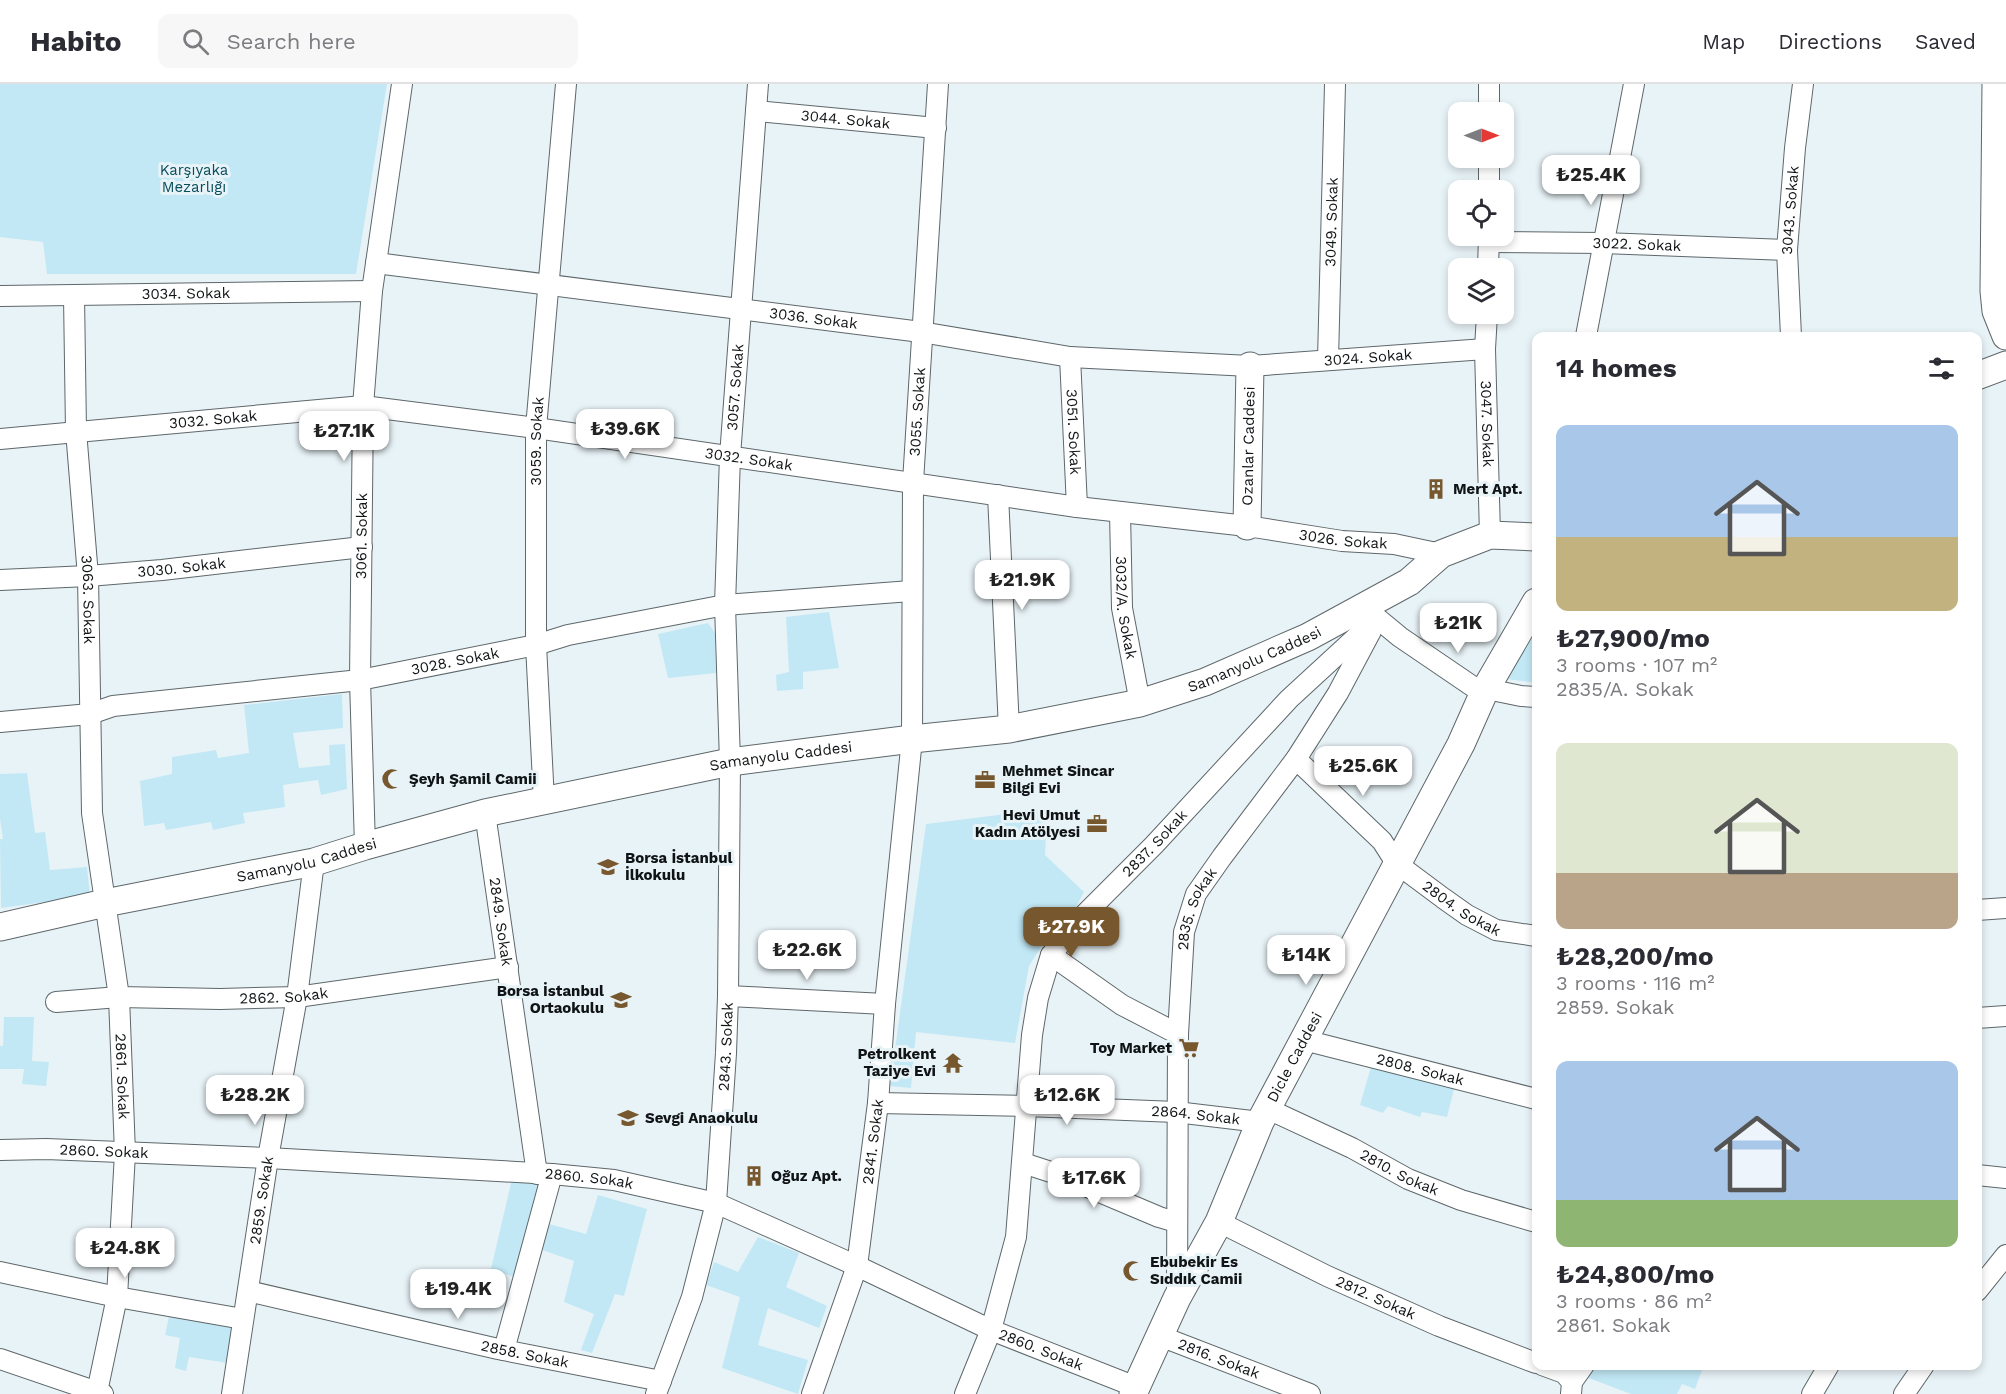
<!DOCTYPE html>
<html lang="en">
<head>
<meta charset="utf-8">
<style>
  :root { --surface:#fff; --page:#f7f7f7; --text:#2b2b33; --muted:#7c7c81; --line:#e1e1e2; --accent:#77572d }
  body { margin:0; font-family:"Work Sans",sans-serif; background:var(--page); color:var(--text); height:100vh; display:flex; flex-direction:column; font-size:22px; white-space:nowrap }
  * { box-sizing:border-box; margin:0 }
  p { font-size:20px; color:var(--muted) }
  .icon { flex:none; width:33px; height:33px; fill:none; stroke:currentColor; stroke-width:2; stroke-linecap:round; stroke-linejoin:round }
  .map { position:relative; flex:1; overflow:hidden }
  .details { position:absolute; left:1532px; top:248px; width:450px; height:1038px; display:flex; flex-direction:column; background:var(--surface); border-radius:12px; box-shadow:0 3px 9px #0003 }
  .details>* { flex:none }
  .needle { width:39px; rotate:90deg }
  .buttons { position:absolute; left:1448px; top:18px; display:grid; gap:12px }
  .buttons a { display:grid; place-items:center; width:66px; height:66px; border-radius:12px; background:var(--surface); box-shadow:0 3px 9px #0003; font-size:30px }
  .price { position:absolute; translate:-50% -51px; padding:0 14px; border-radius:12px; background:#fff; color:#222; font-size:20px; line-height:39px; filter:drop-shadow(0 2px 3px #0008) }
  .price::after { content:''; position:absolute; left:50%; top:36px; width:18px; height:14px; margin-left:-9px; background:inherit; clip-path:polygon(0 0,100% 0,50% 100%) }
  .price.on { background:var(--accent); color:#fff }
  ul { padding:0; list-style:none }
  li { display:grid; align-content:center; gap:12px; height:318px; padding:0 24px }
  li span { display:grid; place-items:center; height:186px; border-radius:12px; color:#555 }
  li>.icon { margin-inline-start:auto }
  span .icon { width:108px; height:108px; fill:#fffc; stroke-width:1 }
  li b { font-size:26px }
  h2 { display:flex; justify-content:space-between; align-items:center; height:72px; padding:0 24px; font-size:26px }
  header { display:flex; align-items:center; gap:36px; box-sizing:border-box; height:84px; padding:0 30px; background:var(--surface); border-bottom:2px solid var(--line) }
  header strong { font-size:28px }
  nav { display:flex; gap:33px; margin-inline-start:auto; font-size:21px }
  .search { width:420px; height:54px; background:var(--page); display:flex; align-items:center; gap:15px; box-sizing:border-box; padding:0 21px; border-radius:12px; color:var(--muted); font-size:22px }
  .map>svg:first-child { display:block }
</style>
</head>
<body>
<header>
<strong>Habito</strong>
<div class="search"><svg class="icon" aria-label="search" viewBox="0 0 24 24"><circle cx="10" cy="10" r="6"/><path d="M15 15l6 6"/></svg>Search here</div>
<nav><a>Map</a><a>Directions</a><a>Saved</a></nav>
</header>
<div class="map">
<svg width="2006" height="1310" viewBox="0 0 2006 1310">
  <rect width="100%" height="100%" fill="#e8f3f7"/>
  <path fill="#c2e8f5" d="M 0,0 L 387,0 L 356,190 L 47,190 L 43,158 L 0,153 Z
    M 829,528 L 839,584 L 803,588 L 803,605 L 777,607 L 776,591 L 789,588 L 786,533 Z
    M 1536,537 L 1536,599 L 1507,595 Z
    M 708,539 L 715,549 L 716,589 L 668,594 L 658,550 Z
    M 342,610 L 343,644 L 293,649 L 299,684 L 330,681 L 329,661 L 345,660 L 347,705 L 321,711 L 318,696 L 283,701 L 285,723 L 243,729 L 245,739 L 213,746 L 211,738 L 166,746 L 164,739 L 144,742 L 140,697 L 172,690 L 172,673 L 216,666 L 218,674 L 249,669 L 244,621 Z
    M 27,689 L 35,749 L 45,748 L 50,786 L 87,783 L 90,812 L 1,824 L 0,755 L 3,755 L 0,735 L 0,690 Z
    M 1047,725 L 1045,771 L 1084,808 L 1072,830 L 1048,852 L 1029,882 L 1015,959 L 916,948 L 911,1004 L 890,1002 L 926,740 Z
    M 4,933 L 34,933 L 32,977 L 49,978 L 46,1002 L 22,1000 L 24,985 L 0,985 L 0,962 L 3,962 Z
    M 1371,983 L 1454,1005 L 1447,1033 L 1422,1028 L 1420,1033 L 1388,1022 L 1383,1029 L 1360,1021 Z
    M 512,1095 L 542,1101 L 517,1194 L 491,1185 Z
    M 598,1111 L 647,1125 L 624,1212 L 615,1210 L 592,1269 L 581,1266 L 594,1230 L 564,1218 L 574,1177 L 542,1166 L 549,1140 L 586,1150 Z
    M 758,1153 L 799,1169 L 786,1203 L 827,1222 L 819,1244 L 768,1224 L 758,1261 L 808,1276 L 798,1310 L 722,1284 L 740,1213 L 706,1201 L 714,1178 L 738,1188 Z
    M 169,1232 L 234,1240 L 228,1279 L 189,1273 L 186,1287 L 175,1284 L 180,1254 L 165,1251 Z
    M 1590,1281 L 1704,1281 L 1695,1305 L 1682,1300 L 1677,1310 L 1631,1310 L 1586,1293 Z"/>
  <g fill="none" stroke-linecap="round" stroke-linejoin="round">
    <g stroke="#5e676a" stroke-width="22">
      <g id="street">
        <path d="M 1489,0 L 1489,28"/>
        <path id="s1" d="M 756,27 L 936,44"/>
        <path d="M 1489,74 L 1489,106"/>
        <path id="s2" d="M 1489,158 L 1603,159 L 1787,166"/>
        <path id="s3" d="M 376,179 L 921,248 L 1070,273 L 1250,282 L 1485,265"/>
        <path d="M 1488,184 L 1489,152"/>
        <path id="s4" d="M 0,212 L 372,207"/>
        <path id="s5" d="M 74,212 L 76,347 L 88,492 L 92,729 L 119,913 L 125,1069 L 117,1213 L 97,1308"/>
        <path id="s6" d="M 1487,230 L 1485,265 L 1490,451"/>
        <path d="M 1586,252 L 1634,0"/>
        <path id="s7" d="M 1791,252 L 1787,166 L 1795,64 L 1803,0"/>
        <path id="s8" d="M 1070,273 L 1077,423"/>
        <path id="s9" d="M 1328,276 L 1335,0"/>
        <path id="s10" d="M 0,355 L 363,322 L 536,344 L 1077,423 L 1247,442 L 1342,457 L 1394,460 L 1441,470"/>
        <path d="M 998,411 L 1009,645"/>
        <path id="s11" d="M 1120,428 L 1122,524 L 1140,619"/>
        <path id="s12" d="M 0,496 L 88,492 L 162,486 L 362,463"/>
        <path id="s13" d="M 0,638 L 90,630 L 113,622 L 360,596 L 536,561 L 568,551 L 725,521 L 911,507"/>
        <path id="s14" d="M 1296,675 L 1382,757 L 1396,779 L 1443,814 L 1467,831 L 1496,846 L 1536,852"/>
        <path id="s15" d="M 544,717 L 536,561 L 536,344 L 566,0"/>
        <path id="s16" d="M 485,729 L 537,1090"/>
        <path id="s17" d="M 365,762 L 360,596 L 363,322 L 372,207 L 402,0"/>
        <path d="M 1977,826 L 2006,824"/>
        <path d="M 1051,871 L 1122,921 L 1178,950"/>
        <path d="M 728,912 L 885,920"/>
        <path id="s18" d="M 56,918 L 119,913 L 220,915 L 297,913 L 508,883"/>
        <path d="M 1977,934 L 2006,932"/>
        <path id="s19" d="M 1304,956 L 1536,1015"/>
        <path id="s20" d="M 878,1019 L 1026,1022 L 1176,1028 L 1260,1038"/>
        <path id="s21" d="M 1268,1025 L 1352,1064 L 1408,1095 L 1461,1116 L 1536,1138"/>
        <path id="s22" d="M 0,1066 L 46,1065 L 268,1074 L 552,1090 L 614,1096 L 716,1119 L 857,1182 L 991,1246 L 1136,1303"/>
        <path d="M 1023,1079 L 1057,1090 L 1159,1133 L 1176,1138"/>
        <path d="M 1977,1091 L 2006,1094"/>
        <path id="s23" d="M 1219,1138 L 1327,1192 L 1439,1242 L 1536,1279"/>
        <path d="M 0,1188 L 117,1213 L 243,1235"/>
        <path id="s24" d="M 248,1207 L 498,1265 L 661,1297"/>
        <path d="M 1977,1207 L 2006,1171"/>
        <path id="s25" d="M 1177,1212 L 1178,950 L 1184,848 L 1196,810 L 1222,773 L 1296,675 L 1338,609 L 1371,547"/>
        <path id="s26" d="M 1160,1252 L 1310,1310"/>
        <path d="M 504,1266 L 552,1090"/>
        <path d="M 0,1275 L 103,1310"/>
        <path d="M 1542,1281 L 1564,1289 L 1572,1298 L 1571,1310"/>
        <path d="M 1572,1298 L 1584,1281"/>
        <path id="s27" d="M 232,1310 L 268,1074 L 297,913 L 314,778"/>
        <path id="s28" d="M 656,1310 L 692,1213 L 716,1119 L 726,969 L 728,912 L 730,678 L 725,521 L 730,372 L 758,0"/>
        <path id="s29" d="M 812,1310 L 857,1182 L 878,1019 L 885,920 L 912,655 L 913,398 L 938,0"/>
        <path id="s30" d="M 965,1310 L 991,1246 L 1016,1153 L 1032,951 L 1038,914 L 1051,871 L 1084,831 L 1154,761 L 1289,615 L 1377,534 L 1400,553 L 1472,602 L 1521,612 L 1536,613"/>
        <path d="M 1812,1310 L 1829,1281"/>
        <path d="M 1904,1310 L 1924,1281"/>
      </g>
    </g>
    <g stroke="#5e676a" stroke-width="29">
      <g id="secondary">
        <path d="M 1996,0 L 1994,207 L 1996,227 L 2006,252"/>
        <path d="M 1977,292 L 2006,281"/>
        <path id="s31" d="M 1247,442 L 1250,282"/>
        <path id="s32" d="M 0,843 L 105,819 L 314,778 L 365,762 L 485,729 L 730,678 L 912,655 L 1009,645 L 1140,619 L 1205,598 L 1308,553 L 1409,498 L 1441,470 L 1490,451 L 1536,453"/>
        <path id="s33" d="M 1133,1310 L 1177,1214 L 1219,1138 L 1260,1038 L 1461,660 L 1485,606 L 1536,518"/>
      </g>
    </g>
    <use href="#street" stroke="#fff" stroke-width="20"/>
    <use href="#secondary" stroke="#fff" stroke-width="27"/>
  </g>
  <defs>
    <g id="building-bare" transform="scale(1.62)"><path d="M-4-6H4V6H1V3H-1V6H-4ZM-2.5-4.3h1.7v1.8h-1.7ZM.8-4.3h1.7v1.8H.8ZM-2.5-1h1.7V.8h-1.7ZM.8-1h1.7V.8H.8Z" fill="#77572d" stroke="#e8f3f7" stroke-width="2.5" paint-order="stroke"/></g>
    <g id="mosque-bare" transform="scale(1.62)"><path d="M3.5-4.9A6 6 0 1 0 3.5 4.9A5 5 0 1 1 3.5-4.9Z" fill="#77572d" stroke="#e8f3f7" stroke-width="2.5" paint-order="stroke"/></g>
    <g id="office-bare" transform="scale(1.62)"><path d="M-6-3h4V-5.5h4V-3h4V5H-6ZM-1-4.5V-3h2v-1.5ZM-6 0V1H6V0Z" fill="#77572d" stroke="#e8f3f7" stroke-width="2.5" paint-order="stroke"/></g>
    <g id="school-bare" transform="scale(1.62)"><path d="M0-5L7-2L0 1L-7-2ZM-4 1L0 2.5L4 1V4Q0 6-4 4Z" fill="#77572d" stroke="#e8f3f7" stroke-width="2.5" paint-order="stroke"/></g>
    <g id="supermarket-bare" transform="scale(1.62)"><path d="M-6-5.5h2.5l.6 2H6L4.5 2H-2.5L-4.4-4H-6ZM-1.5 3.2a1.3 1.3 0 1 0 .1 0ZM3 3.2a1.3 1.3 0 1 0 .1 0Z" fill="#77572d" stroke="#e8f3f7" stroke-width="2.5" paint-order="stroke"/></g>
    <g id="temple-bare" transform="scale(1.62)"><path d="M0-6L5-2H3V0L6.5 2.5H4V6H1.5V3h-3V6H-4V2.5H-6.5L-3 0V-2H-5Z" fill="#77572d" stroke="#e8f3f7" stroke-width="2.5" paint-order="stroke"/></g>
  </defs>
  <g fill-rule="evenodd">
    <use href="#building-bare" x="1436" y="405"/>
    <use href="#mosque-bare" x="392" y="695"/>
    <use href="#office-bare" x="985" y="696"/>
    <use href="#office-bare" x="1097" y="740"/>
    <use href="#school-bare" x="608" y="783"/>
    <use href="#school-bare" x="621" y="916"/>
    <use href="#supermarket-bare" x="1189" y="964"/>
    <use href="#temple-bare" x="953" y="979"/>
    <use href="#school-bare" x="628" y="1034"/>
    <use href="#building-bare" x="754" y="1092"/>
    <use href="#mosque-bare" x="1133" y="1187"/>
  </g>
  <g text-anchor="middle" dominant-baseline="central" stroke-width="6" stroke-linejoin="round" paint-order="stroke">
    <g font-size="15" fill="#111416" stroke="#e8f3f7">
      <text stroke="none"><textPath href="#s1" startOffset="90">3044. Sokak</textPath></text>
      <text stroke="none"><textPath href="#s7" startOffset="126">3043. Sokak</textPath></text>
      <text stroke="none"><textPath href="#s9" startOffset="138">3049. Sokak</textPath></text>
      <text stroke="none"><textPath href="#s2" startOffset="148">3022. Sokak</textPath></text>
      <text stroke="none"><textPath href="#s4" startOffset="186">3034. Sokak</textPath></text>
      <text stroke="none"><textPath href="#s3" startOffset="441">3036. Sokak</textPath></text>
      <text stroke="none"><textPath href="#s3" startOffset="999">3024. Sokak</textPath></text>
      <text stroke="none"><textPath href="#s28" startOffset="1017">3057. Sokak</textPath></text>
      <text stroke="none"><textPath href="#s29" startOffset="993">3055. Sokak</textPath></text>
      <text stroke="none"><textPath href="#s10" startOffset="214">3032. Sokak</textPath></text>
      <text stroke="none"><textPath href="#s6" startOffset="110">3047. Sokak</textPath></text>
      <text stroke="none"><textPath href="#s8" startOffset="75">3051. Sokak</textPath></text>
      <text stroke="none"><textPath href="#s15" startOffset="360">3059. Sokak</textPath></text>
      <text stroke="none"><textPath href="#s31" startOffset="80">Ozanlar Caddesi</textPath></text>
      <text stroke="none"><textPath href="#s10" startOffset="754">3032. Sokak</textPath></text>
      <text stroke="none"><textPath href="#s17" startOffset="310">3061. Sokak</textPath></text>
      <text stroke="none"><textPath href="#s10" startOffset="1354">3026. Sokak</textPath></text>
      <text stroke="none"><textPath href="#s12" startOffset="182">3030. Sokak</textPath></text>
      <text stroke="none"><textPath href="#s5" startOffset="304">3063. Sokak</textPath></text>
      <text stroke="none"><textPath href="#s11" startOffset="96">3032/A. Sokak</textPath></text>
      <text stroke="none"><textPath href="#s32" startOffset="1286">Samanyolu Caddesi</textPath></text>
      <text stroke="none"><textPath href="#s13" startOffset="460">3028. Sokak</textPath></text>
      <text stroke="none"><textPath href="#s32" startOffset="800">Samanyolu Caddesi</textPath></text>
      <text stroke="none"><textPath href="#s30" startOffset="603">2837. Sokak</textPath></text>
      <text stroke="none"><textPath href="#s32" startOffset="314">Samanyolu Caddesi</textPath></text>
      <text stroke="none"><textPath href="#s14" startOffset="225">2804. Sokak</textPath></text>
      <text stroke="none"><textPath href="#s25" startOffset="390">2835. Sokak</textPath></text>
      <text stroke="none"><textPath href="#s16" startOffset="110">2849. Sokak</textPath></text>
      <text stroke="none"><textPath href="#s18" startOffset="228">2862. Sokak</textPath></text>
      <text stroke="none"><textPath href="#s28" startOffset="357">2843. Sokak</textPath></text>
      <text stroke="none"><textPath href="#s33" startOffset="374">Dicle Caddesi</textPath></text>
      <text stroke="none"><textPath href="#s19" startOffset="120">2808. Sokak</textPath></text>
      <text stroke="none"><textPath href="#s5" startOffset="783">2861. Sokak</textPath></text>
      <text stroke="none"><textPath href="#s20" startOffset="318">2864. Sokak</textPath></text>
      <text stroke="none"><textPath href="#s29" startOffset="261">2841. Sokak</textPath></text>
      <text stroke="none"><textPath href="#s22" startOffset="104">2860. Sokak</textPath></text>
      <text stroke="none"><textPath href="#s21" startOffset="146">2810. Sokak</textPath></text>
      <text stroke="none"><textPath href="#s22" startOffset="590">2860. Sokak</textPath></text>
      <text stroke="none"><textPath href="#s27" startOffset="196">2859. Sokak</textPath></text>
      <text stroke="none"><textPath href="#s23" startOffset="174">2812. Sokak</textPath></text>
      <text stroke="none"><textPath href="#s22" startOffset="1076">2860. Sokak</textPath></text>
      <text stroke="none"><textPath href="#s24" startOffset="284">2858. Sokak</textPath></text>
      <text stroke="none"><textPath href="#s26" startOffset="63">2816. Sokak</textPath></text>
    </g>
    <g font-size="15" fill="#084d5d" stroke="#e8f3f7">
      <text x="194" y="86">Karşıyaka<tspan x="194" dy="17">Mezarlığı</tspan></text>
    </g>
    <g font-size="15" font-weight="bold" fill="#111416" stroke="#e8f3f7" text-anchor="start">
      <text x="1453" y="405">Mert Apt.</text>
      <text x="1002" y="687">Mehmet Sincar<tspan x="1002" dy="17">Bilgi Evi</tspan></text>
      <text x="409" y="695">Şeyh Şamil Camii</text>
      <text x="1080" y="731" text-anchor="end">Hevi Umut<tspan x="1080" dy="17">Kadın Atölyesi</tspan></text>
      <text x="625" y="774">Borsa İstanbul<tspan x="625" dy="17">İlkokulu</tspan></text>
      <text x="604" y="907" text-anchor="end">Borsa İstanbul<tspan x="604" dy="17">Ortaokulu</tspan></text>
      <text x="1172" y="964" text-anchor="end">Toy Market</text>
      <text x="936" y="970" text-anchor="end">Petrolkent<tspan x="936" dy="17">Taziye Evi</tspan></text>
      <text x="645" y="1034">Sevgi Anaokulu</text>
      <text x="771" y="1092">Oğuz Apt.</text>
      <text x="1150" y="1178">Ebubekir Es<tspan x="1150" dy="17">Sıddık Camii</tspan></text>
    </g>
  </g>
</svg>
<div class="buttons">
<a><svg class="needle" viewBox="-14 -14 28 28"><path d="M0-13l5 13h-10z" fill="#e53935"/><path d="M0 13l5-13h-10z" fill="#7c7c81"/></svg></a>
<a><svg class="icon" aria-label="locate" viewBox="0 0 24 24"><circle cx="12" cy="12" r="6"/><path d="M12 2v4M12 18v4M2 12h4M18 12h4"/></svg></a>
<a><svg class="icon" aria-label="layers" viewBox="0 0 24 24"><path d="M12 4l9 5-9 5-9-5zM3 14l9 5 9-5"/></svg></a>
</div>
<b class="price" style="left:1591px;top:122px">₺25.4K</b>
<b class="price" style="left:625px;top:376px">₺39.6K</b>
<b class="price" style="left:344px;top:378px">₺27.1K</b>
<b class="price" style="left:1022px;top:527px">₺21.9K</b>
<b class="price" style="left:1458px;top:570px">₺21K</b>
<b class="price" style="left:1363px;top:713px">₺25.6K</b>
<b class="price on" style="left:1071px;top:874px">₺27.9K</b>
<b class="price" style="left:807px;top:897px">₺22.6K</b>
<b class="price" style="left:1306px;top:902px">₺14K</b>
<b class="price" style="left:255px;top:1042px">₺28.2K</b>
<b class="price" style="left:1067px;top:1042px">₺12.6K</b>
<b class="price" style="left:1094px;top:1125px">₺17.6K</b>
<b class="price" style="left:125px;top:1195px">₺24.8K</b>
<b class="price" style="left:458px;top:1236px">₺19.4K</b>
<section class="details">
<h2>14 homes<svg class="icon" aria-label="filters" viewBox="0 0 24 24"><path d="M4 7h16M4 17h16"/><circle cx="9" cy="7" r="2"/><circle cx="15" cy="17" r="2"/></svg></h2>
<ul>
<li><span style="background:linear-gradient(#a9c7e8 60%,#c2b280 0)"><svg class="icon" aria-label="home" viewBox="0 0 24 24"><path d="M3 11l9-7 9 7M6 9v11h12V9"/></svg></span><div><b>₺27,900/mo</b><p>3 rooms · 107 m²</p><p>2835/A. Sokak</p></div></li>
<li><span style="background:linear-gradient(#dfe7d0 70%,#b9a48a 0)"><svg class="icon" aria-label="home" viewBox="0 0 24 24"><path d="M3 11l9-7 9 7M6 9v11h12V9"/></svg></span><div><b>₺28,200/mo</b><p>3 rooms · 116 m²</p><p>2859. Sokak</p></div></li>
<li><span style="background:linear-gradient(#a9c7e8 75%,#8fb573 0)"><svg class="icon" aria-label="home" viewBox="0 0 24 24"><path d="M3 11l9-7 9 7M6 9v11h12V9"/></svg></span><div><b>₺24,800/mo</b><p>3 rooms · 86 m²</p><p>2861. Sokak</p></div></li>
</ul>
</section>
</div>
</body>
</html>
